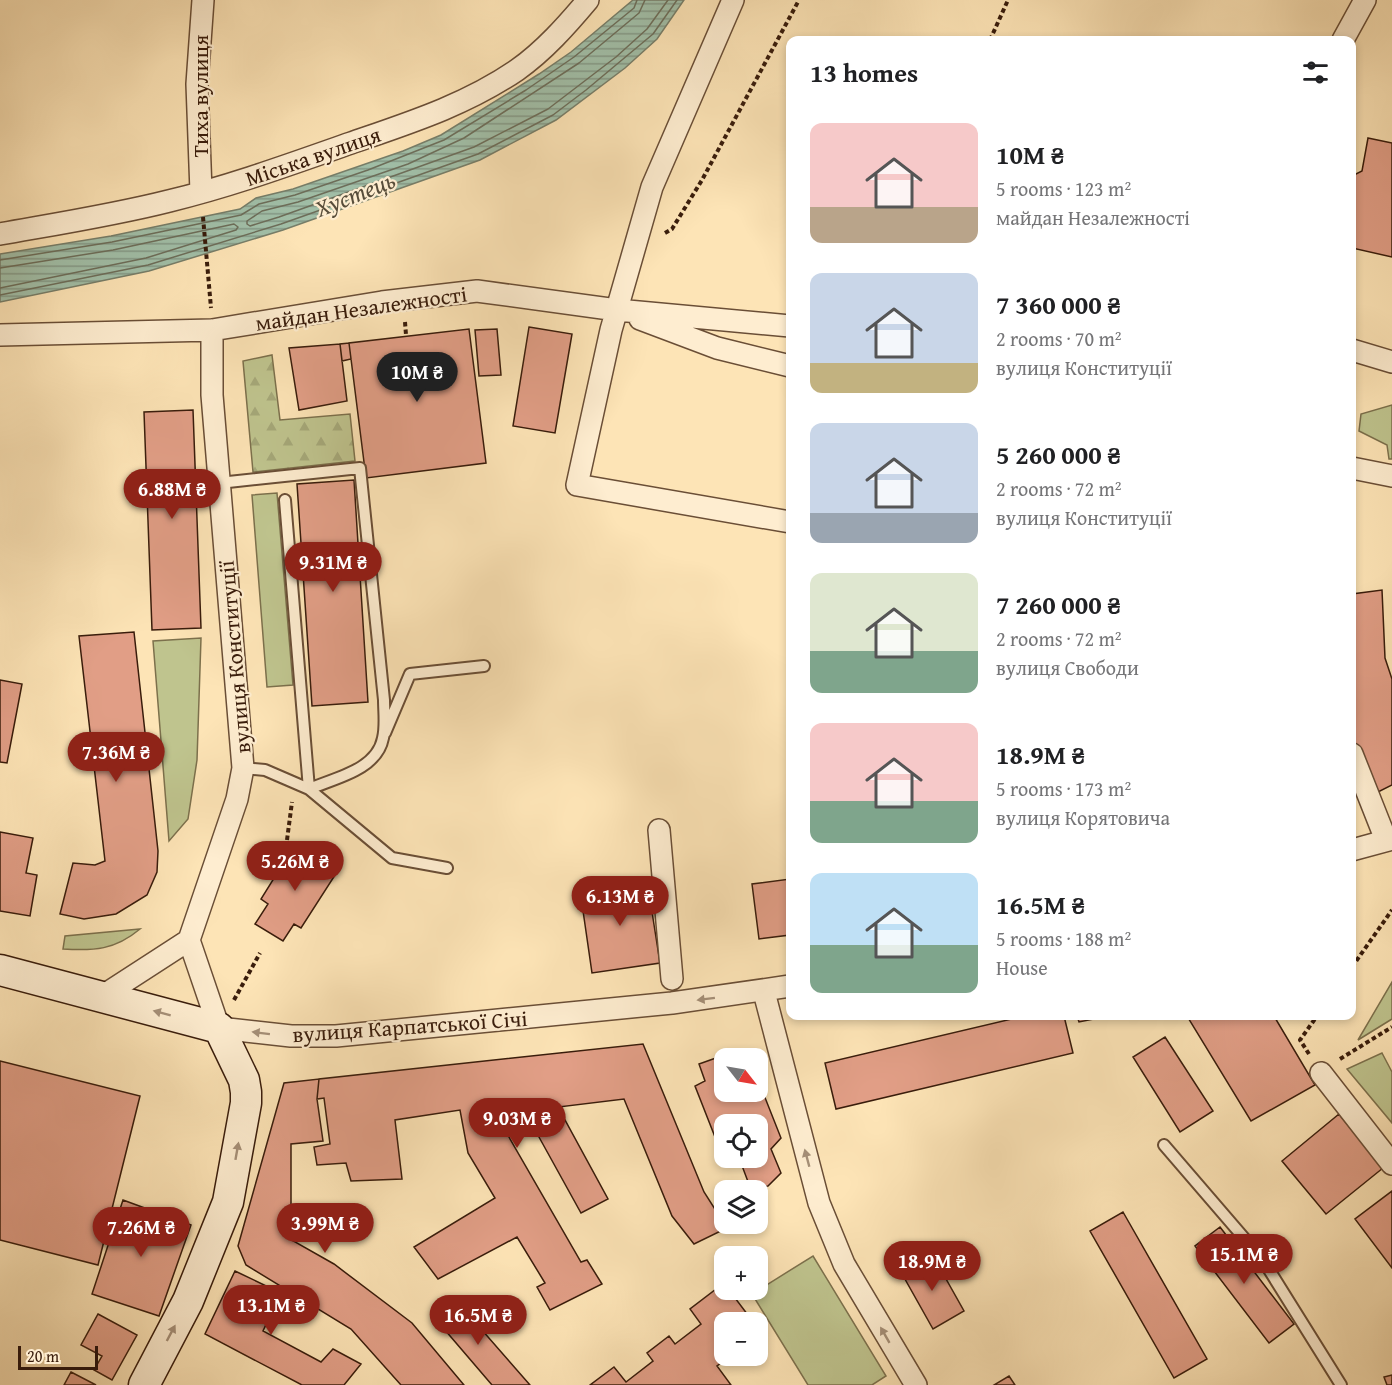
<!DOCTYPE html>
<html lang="en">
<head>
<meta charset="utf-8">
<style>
  :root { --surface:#fff; --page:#f2f2f2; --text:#202124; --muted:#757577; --accent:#8f2418 }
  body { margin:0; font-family:"Gentium Book Plus",serif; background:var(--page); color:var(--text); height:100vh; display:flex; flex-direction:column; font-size:22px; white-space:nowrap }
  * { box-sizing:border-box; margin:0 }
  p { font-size:20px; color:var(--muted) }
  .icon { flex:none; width:33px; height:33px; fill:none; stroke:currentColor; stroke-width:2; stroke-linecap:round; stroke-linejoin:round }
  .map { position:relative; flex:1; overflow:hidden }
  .panel { position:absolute; left:786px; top:36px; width:570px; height:984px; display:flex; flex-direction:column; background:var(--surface); border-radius:12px; box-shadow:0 3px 9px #0003 }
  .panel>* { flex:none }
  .needle { width:39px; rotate:121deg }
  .buttons { position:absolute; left:714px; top:1048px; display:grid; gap:12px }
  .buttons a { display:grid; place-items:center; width:54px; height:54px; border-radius:12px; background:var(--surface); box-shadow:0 3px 9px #0003; font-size:30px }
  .scale { position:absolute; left:18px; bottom:15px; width:80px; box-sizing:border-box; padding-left:6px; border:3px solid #391c0b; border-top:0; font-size:16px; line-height:21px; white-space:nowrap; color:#391c0b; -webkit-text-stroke:4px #feedd0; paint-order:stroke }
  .price { position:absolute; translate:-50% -51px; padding:0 14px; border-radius:21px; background:var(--accent); color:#fff; font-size:20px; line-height:39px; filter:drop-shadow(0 2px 3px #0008) }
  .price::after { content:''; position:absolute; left:50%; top:36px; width:18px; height:14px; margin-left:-9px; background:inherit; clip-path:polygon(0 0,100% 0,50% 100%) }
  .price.on { background:#222; color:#fff }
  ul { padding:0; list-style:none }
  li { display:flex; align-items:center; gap:18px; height:150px; padding:0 24px }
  li span { display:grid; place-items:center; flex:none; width:168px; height:120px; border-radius:12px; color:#555 }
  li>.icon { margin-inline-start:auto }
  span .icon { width:72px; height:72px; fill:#fffc; stroke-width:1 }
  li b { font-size:26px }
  h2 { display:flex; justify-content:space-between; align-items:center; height:72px; padding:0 24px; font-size:26px }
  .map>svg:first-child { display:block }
</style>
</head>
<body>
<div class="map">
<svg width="1392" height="1385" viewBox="0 0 1392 1385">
  <defs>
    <pattern id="forest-firs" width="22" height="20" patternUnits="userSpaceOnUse" patternTransform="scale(1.5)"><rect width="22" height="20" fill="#bfc48e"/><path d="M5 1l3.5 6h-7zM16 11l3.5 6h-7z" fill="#a5a879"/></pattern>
    <pattern id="water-rules" width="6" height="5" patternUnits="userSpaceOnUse" patternTransform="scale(1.5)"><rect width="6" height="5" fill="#a1bfa8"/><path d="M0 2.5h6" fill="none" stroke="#849a87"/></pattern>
  </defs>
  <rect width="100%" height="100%" fill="#fde4b6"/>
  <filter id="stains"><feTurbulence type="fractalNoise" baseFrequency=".00333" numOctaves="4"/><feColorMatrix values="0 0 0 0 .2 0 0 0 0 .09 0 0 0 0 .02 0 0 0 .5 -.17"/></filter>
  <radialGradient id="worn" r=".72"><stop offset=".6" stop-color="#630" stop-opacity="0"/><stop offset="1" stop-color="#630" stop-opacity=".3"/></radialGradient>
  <path fill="#bfc48e" stroke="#7c704c" stroke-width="1.5" d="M 1392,405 L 1392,459 L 1389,459 L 1387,445 L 1359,431 L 1361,414 Z
    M 277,493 L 293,685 L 267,687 L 252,495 Z
    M 201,638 L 197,760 L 188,819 L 169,841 L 153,641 Z
    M 140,929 C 115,950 94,951 63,949 L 65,936 Z
    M 1392,982 L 1392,1019 L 1358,1040 Z
    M 1382,1053 L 1392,1072 L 1392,1123 L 1347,1069 Z
    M 813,1256 L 886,1376 L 872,1385 L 808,1385 L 752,1294 Z"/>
  <path fill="url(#forest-firs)" stroke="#7c704c" stroke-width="1.5" d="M 272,355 L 280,420 L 350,414 L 355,461 L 253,472 L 243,361 Z"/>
  <path fill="url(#water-rules)" stroke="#777e69" stroke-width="1.5" d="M 633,0 L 684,0 L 657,39 L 625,68 L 556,120 L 480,160 L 283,230 L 149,271 L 0,302 L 0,254 L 111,236 L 240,209 L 256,198 L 293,189 L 403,151 L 441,135 L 539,74 L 571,52 Z"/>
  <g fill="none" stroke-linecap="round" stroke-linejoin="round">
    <path stroke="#6d6e5a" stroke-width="1.5" d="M 645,0 L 639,13 L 579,63 L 464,138 L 408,164 L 298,202 L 262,211 L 247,221 L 247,224 L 250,226 L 279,217 L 474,147 L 548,109 L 616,57 L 647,29 L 668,0
      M 0,260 L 112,242 L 241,215 L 259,204 L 295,195 L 368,170 L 444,140 L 526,90 L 574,57 L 634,8 L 637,0
      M 0,268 L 113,250 L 234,224 L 238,227 L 236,230 L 146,258 L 0,288
      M 0,295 L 148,265 L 281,224 L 478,154 L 553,115 L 586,90 L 653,34 L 677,0"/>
  </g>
  <path fill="#e19e86" stroke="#391c0b" stroke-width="1.5" fill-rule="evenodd" d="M 1368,138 L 1392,143 L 1392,257 L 1352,248 L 1352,176 L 1362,171 Z
    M 529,327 L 572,334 L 555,433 L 513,426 Z
    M 469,329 L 486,463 L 366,478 L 349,343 Z
    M 497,329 L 501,375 L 479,376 L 475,330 Z
    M 349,343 L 351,359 L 342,361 L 340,344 Z
    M 340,344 L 347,401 L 299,410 L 289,348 Z
    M 193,410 L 201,628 L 152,630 L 144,412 Z
    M 354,480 L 368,702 L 312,706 L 297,484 Z
    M 1382,590 L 1385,658 L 1392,679 L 1392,785 L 1378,792 L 1352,744 L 1352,594 Z
    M 134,632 L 158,851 L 157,872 L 147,895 L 116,914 L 84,919 L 60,914 L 73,863 L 95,865 L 105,861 L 79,636 Z
    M 0,680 L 22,684 L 7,763 L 0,762 Z
    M 0,832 L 33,838 L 26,873 L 37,875 L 30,916 L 0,911 Z
    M 294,846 L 307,854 L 311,847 L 329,859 L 325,865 L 337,872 L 301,928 L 294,924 L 283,941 L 255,924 L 268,904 L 261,899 Z
    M 790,879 L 790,935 L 759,939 L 752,884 Z
    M 647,880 L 660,963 L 592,973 L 580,890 Z
    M 1024,1016 L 1064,1016 L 1073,1053 L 836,1109 L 825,1063 Z
    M 1077,1016 L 1109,1016 L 1079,1022 Z
    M 1187,1016 L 1274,1016 L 1315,1085 L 1251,1121 Z
    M 1165,1037 L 1213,1111 L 1180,1132 L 1133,1057 Z
    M 643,1044 L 704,1192 L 727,1228 L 694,1244 L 672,1216 L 624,1099 L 558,1107 L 608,1199 L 581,1213 L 529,1119 L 502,1125 L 581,1262 L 587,1260 L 602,1284 L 550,1310 L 537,1287 L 545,1283 L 517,1237 L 438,1279 L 414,1247 L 495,1198 L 468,1153 L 460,1110 L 395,1120 L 402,1179 L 351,1181 L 346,1163 L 317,1165 L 314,1147 L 330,1144 L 324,1098 L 317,1099 L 319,1079 Z
    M 730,1053 L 732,1059 L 724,1059 L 724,1092 L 758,1092 L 758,1080 L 781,1138 L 771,1149 L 781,1173 L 768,1186 L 750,1187 L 741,1163 L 726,1165 L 695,1086 L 705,1081 L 699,1064 ZM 724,1125 L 758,1125 L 758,1158 L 724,1158 Z
    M 0,1061 L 140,1096 L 98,1265 L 0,1240 Z
    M 319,1079 L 317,1099 L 323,1141 L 291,1144 L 291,1210 L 295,1216 L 288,1238 L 334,1264 L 412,1323 L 464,1385 L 401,1385 L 351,1329 L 246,1265 L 238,1246 L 284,1083 Z
    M 1339,1114 L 1383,1168 L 1326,1214 L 1282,1161 Z
    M 1392,1191 L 1392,1268 L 1355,1219 Z
    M 123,1200 L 191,1225 L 159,1316 L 92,1294 Z
    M 1123,1212 L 1207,1359 L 1174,1378 L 1090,1231 Z
    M 1220,1227 L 1294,1324 L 1269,1343 L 1195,1246 Z
    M 932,1254 L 964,1311 L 933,1329 L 901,1272 Z
    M 235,1271 L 281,1293 L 263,1331 L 321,1362 L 333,1349 L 361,1364 L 344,1385 L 302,1385 L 205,1334 Z
    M 724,1283 L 724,1290 L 729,1290 L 754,1323 L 724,1323 L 724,1356 L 731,1356 L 717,1366 L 731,1385 L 590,1385 L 614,1367 L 626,1382 L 653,1361 L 647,1353 L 669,1336 L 675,1344 L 701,1324 L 690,1309 Z
    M 454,1298 L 530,1385 L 492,1385 L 433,1316 Z
    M 98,1314 L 137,1335 L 112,1380 L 94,1370 L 102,1356 L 81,1345 Z
    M 71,1372 L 96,1385 L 64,1385 Z
    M 1392,1375 L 1392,1385 L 1387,1385 L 1384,1377 Z
    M 1009,1376 L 1015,1385 L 994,1385 Z"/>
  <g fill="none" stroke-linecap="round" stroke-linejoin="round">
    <g stroke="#6a4e36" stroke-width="14">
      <path id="lane" d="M 219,483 L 360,468 L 384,700 C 384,712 386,726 383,738 C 377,770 335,778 309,789 L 285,500
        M 385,733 L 410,674 L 484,666
        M 243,768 L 265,770 L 309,789 L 392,858 L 447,868
        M 1164,1145 L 1263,1260 L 1341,1385"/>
    </g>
    <g stroke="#6a4e36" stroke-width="24">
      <path id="street" d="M 733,0 L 652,187 L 611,330 L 577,485 L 790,522
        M 1343,40 L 1365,0
        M 201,192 L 197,84 L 203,0
        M 0,234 C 56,224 114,215 169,201 C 231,186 291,164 351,143 C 409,123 466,105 517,70 C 544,51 567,25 588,0
        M 640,319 L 717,348 L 790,366
        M 0,335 L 212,330 L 382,302 L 477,291 L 617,310 L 790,326
        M 1352,350 L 1392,362
        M 1352,468 L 1392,476
        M 1352,754 L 1386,840
        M 659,830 L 672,979
        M 1352,850 L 1392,839
        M 189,940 L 219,1028 L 291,1036 L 336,1036 L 672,1003 L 790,986
        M 764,992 L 819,1203 L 844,1264 L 916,1385
        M 101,997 L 189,940 L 237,799 L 243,768 L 212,395 L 212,330
        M 1321,1073 L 1392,1164"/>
    </g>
    <g stroke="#391c0b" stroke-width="33">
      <path id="secondary" d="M 0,970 L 219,1028 L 244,1080 L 246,1092 L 246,1103 L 228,1202 L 188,1301 L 144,1385"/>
    </g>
    <path stroke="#391c0b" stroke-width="4" stroke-dasharray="4.5 3" stroke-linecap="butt" d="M 990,40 L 1008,0
      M 203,217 L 211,308
      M 665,233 L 672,229 L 702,180 L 799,0
      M 405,322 L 406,335
      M 287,840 L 292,802
      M 1352,967 L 1392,910
      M 234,1000 L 260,953
      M 1309,1054 L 1300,1040 L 1317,1016
      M 1340,1059 L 1392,1027"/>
    <use href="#lane" stroke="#feedd0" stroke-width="10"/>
    <use href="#street" stroke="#feedd0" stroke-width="21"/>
    <use href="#secondary" stroke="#feedd0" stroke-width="30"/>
  </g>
  <defs><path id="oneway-solid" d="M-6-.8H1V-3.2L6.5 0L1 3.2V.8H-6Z" transform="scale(1.5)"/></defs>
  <g fill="#a58f77">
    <use href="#oneway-solid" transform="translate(706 999) rotate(173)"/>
    <use href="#oneway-solid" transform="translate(162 1013) rotate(-165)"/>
    <use href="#oneway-solid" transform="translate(261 1033) rotate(-173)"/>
    <use href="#oneway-solid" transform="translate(237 1151) rotate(-80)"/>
    <use href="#oneway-solid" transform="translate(807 1158) rotate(-105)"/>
    <use href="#oneway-solid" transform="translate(171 1333) rotate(-62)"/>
    <use href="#oneway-solid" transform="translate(885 1335) rotate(-120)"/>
  </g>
  <g text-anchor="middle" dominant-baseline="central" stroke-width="4.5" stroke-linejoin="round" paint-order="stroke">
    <g font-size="22" fill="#391c0b" stroke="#feedd0">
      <text transform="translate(200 96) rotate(-90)">Тиха вулиця</text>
      <text transform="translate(313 156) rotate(-19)">Міська вулиця</text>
      <text transform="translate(361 308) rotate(-8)">майдан Незалежності</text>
      <text transform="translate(234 657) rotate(-95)">вулиця Конституції</text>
      <text transform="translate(410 1026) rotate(-4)">вулиця Карпатської Січі</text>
    </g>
    <g font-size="24" font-style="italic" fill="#584d3a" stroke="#feedd0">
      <text transform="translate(355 194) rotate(-22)">Хустець</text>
    </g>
  </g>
  <rect width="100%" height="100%" filter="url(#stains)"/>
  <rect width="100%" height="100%" fill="url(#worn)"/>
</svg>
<div class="buttons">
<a><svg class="needle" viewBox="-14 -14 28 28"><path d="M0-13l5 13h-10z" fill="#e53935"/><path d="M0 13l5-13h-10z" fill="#757577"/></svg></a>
<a><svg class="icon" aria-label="locate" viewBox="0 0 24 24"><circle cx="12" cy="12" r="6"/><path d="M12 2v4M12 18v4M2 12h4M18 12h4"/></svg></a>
<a><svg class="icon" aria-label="layers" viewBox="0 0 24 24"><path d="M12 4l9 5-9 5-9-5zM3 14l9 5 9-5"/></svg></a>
<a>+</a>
<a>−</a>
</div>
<div class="scale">20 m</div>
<b class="price on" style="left:417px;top:403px">10M ₴</b>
<b class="price" style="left:172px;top:520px">6.88M ₴</b>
<b class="price" style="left:333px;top:593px">9.31M ₴</b>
<b class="price" style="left:116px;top:783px">7.36M ₴</b>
<b class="price" style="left:295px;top:892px">5.26M ₴</b>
<b class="price" style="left:620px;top:927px">6.13M ₴</b>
<b class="price" style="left:517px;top:1149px">9.03M ₴</b>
<b class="price" style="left:325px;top:1254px">3.99M ₴</b>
<b class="price" style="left:141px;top:1258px">7.26M ₴</b>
<b class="price" style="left:1244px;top:1285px">15.1M ₴</b>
<b class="price" style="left:932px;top:1292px">18.9M ₴</b>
<b class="price" style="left:271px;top:1336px">13.1M ₴</b>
<b class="price" style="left:478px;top:1346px">16.5M ₴</b>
<section class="panel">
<h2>13 homes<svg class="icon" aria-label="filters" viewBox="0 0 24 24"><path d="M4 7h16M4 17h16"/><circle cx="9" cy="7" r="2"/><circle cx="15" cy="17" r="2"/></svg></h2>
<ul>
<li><span style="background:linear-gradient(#f6c9c9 70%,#b9a48a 0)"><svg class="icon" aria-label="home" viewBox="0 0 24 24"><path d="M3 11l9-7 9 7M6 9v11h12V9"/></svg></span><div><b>10M ₴</b><p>5 rooms · 123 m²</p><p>майдан Незалежності</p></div></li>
<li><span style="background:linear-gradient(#c9d6e8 75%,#c2b280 0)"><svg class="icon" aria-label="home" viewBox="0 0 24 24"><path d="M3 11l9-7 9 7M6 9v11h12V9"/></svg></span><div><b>7 360 000 ₴</b><p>2 rooms · 70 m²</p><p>вулиця Конституції</p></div></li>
<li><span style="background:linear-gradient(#c9d6e8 75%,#9aa5b1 0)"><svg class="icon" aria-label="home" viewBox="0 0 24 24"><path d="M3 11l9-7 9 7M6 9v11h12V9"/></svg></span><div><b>5 260 000 ₴</b><p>2 rooms · 72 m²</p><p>вулиця Конституції</p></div></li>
<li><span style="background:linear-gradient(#dfe7d0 65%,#7fa58c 0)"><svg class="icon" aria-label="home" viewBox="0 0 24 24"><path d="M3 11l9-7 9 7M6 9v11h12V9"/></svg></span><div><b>7 260 000 ₴</b><p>2 rooms · 72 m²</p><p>вулиця Свободи</p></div></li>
<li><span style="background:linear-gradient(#f6c9c9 65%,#7fa58c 0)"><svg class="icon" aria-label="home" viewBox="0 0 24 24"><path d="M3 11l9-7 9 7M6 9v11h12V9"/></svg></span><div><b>18.9M ₴</b><p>5 rooms · 173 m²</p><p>вулиця Корятовича</p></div></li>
<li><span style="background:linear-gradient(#bfe0f5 60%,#7fa58c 0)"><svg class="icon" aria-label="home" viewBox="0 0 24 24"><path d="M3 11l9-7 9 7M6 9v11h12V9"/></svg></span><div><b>16.5M ₴</b><p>5 rooms · 188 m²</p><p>House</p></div></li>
</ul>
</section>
</div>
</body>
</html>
